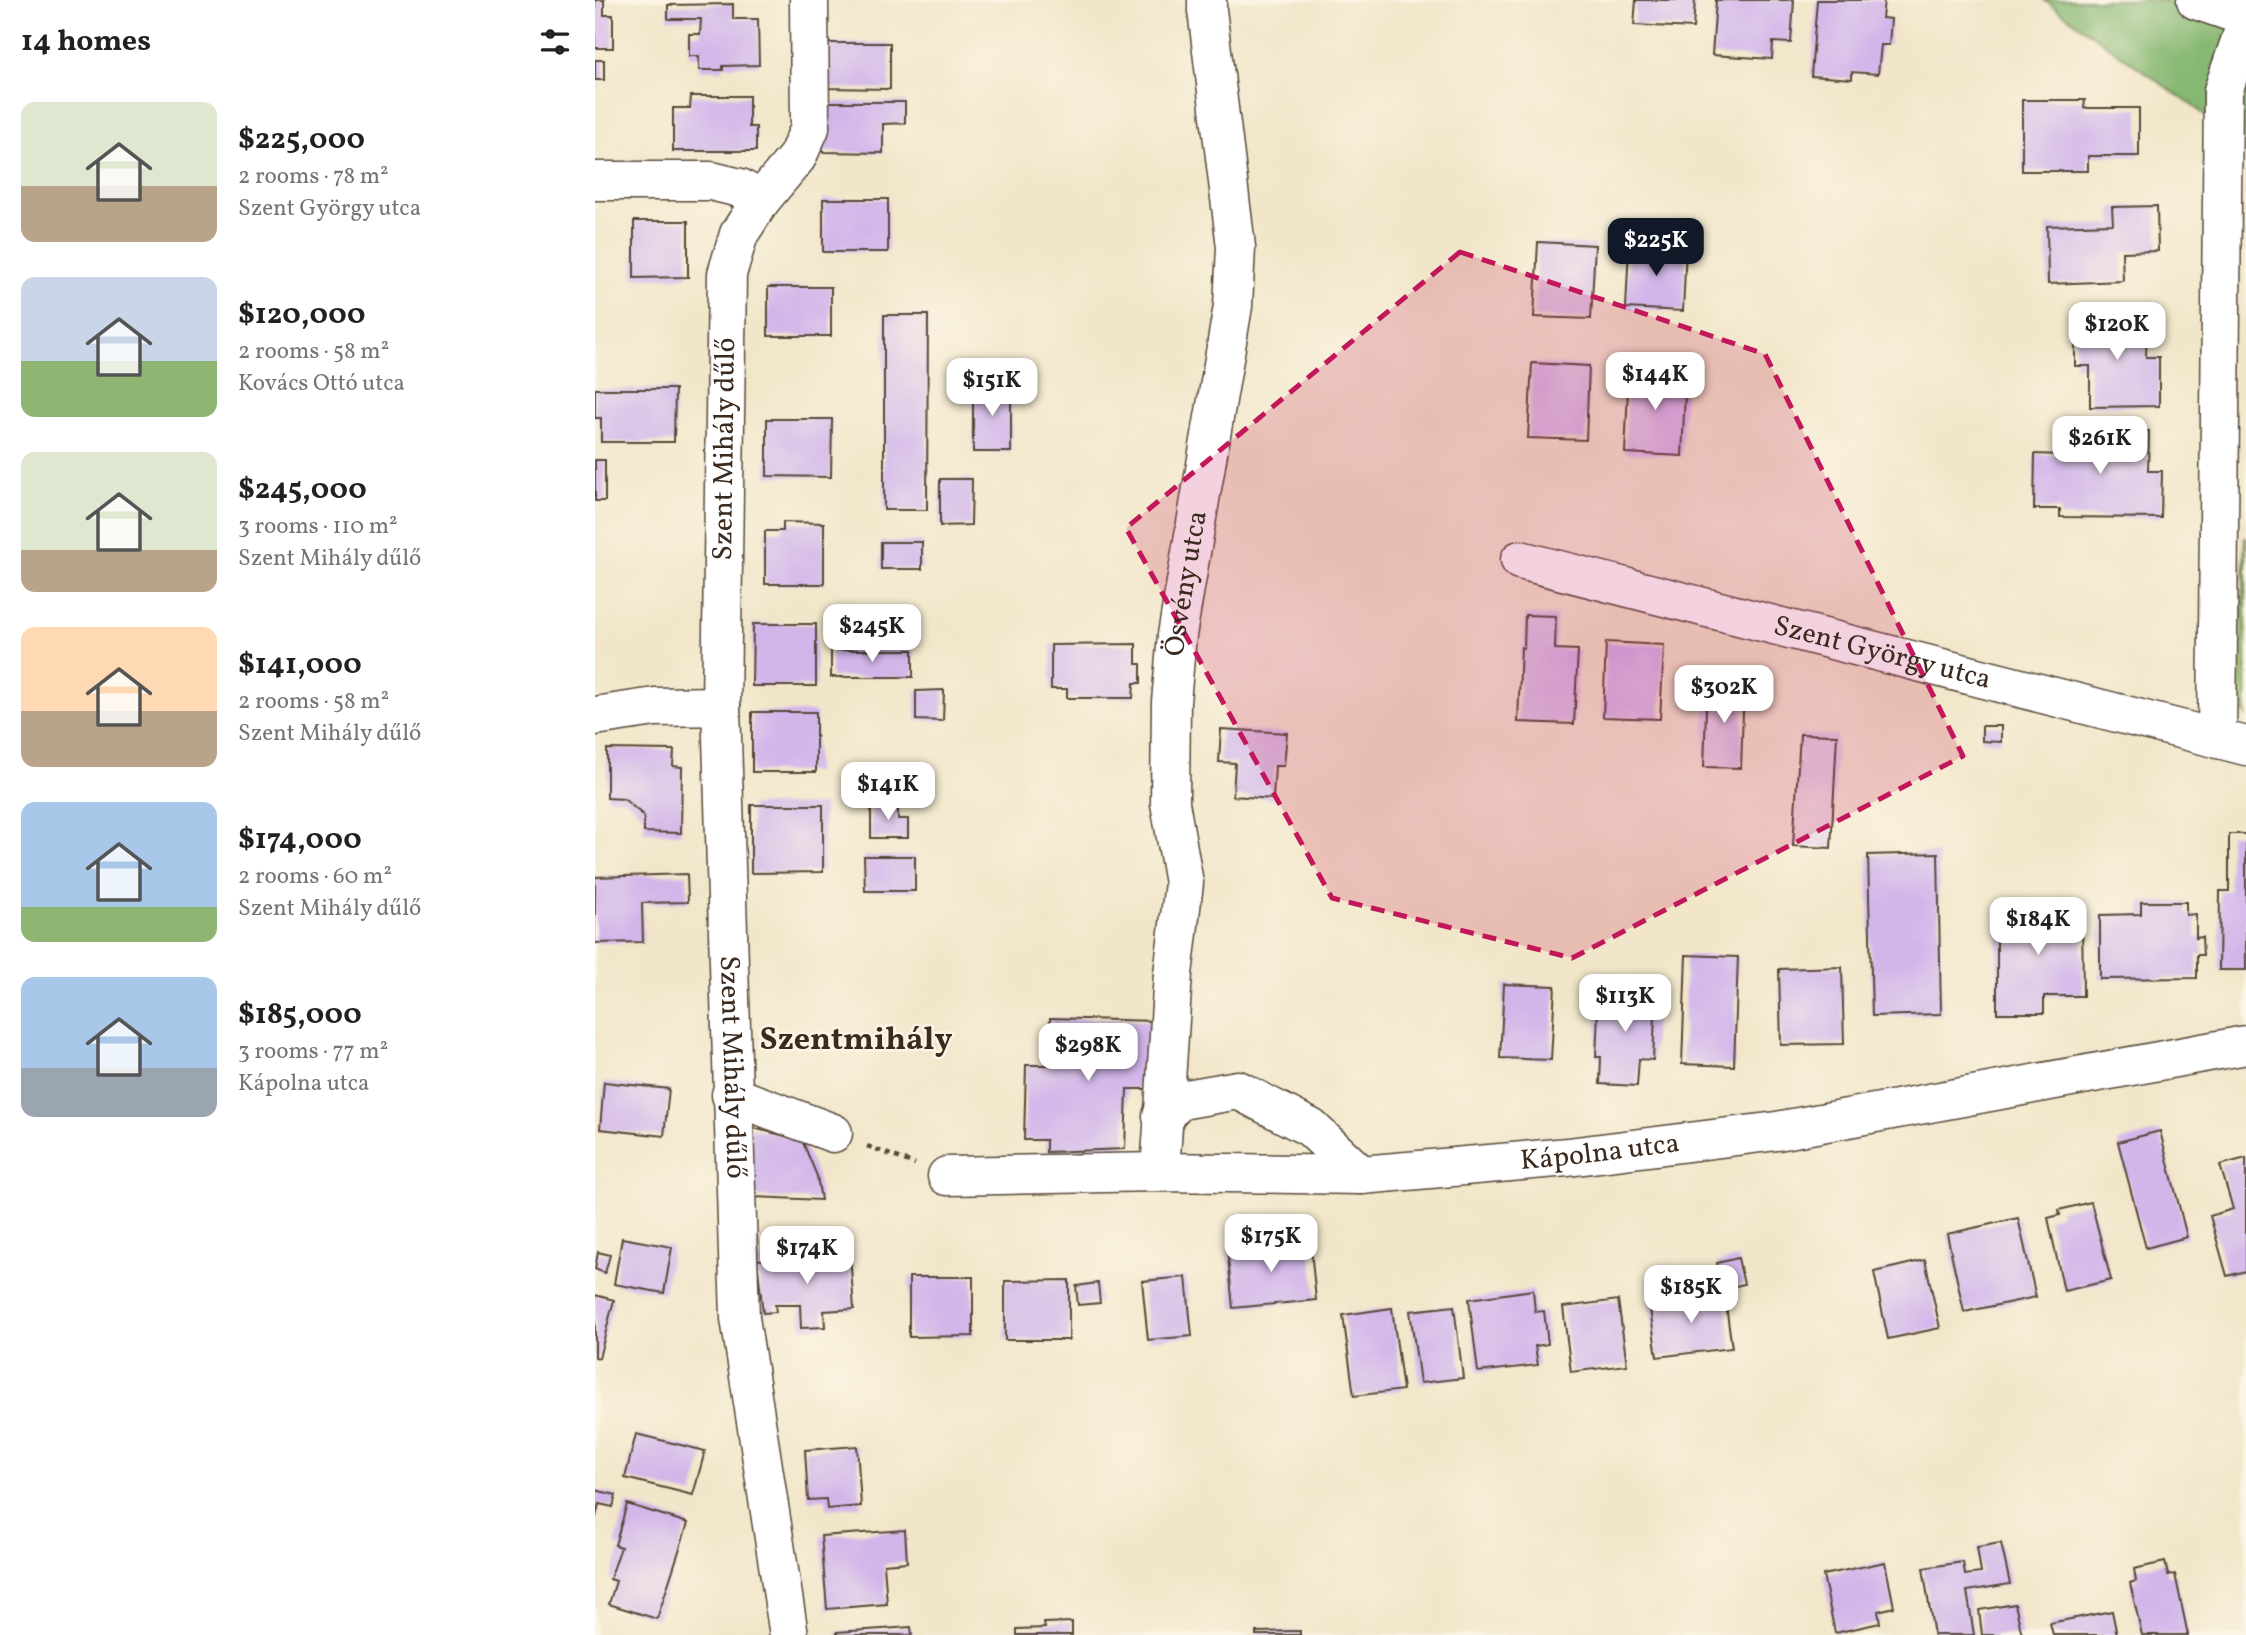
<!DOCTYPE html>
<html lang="en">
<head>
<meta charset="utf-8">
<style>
  :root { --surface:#fff; --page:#f6f6f6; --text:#202124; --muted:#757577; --accent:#111827 }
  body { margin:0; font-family:Vollkorn,serif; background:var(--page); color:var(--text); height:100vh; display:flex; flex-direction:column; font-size:26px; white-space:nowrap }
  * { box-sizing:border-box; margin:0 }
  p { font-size:23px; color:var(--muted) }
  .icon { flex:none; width:38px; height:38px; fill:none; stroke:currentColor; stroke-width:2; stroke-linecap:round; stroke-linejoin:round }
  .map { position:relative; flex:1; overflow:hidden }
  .details { display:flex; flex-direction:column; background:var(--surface); width:595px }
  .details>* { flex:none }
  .price { position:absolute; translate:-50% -60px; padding:0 16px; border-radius:14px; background:#fff; color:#222; font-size:23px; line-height:46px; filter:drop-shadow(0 2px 4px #0008) }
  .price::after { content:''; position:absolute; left:50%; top:42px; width:21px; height:16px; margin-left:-10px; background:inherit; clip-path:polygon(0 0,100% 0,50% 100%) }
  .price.active { background:var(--accent); color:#fff }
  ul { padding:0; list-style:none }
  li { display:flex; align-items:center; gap:21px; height:175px; padding:0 21px }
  li span { display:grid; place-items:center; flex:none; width:196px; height:140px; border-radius:14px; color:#555 }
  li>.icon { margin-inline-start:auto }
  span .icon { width:84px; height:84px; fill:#fffc; stroke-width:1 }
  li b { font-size:30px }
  h2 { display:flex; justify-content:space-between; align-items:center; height:84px; padding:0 21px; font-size:30px }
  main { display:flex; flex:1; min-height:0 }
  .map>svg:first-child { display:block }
</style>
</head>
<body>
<main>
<section class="details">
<h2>14 homes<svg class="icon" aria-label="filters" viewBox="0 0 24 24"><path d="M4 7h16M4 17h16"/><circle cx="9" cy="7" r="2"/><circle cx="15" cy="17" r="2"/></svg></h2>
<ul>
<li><span style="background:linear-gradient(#dfe7d0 60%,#b9a48a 0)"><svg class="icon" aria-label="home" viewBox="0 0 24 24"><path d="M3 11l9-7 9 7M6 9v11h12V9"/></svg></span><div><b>$225,000</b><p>2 rooms · 78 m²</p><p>Szent György utca</p></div></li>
<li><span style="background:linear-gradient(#c9d6e8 60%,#8fb573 0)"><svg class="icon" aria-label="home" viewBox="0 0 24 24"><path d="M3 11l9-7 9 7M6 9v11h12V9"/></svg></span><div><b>$120,000</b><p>2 rooms · 58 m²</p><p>Kovács Ottó utca</p></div></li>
<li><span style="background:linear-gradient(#dfe7d0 70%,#b9a48a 0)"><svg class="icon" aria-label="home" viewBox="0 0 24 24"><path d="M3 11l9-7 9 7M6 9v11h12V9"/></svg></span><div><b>$245,000</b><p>3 rooms · 110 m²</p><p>Szent Mihály dűlő</p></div></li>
<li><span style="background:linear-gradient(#ffd9b3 60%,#b9a48a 0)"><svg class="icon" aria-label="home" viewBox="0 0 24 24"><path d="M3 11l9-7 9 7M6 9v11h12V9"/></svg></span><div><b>$141,000</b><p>2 rooms · 58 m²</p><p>Szent Mihály dűlő</p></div></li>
<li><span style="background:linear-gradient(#a9c7e8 75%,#8fb573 0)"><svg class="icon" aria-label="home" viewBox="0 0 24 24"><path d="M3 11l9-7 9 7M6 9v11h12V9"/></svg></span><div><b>$174,000</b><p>2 rooms · 60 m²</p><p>Szent Mihály dűlő</p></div></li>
<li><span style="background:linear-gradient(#a9c7e8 65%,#9aa5b1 0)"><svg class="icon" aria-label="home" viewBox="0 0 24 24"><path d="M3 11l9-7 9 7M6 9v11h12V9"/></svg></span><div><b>$185,000</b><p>3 rooms · 77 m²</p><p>Kápolna utca</p></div></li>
</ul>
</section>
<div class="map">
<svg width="1651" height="1635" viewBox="0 0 1651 1635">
  <rect width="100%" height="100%" fill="#fcf5e5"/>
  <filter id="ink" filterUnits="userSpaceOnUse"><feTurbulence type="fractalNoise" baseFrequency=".0143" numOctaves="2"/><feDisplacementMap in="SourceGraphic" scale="14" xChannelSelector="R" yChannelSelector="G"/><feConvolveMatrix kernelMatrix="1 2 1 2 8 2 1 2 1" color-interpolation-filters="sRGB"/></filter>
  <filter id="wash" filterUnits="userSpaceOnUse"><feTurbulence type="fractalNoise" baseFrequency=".00686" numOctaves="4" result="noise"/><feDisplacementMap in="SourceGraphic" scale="28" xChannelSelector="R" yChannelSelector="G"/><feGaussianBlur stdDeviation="1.57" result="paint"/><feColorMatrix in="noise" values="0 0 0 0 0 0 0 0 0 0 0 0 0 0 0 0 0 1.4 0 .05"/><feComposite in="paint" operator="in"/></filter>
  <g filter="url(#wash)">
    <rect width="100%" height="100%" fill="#f1e6c9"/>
    <path fill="#a8d785" stroke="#728052" stroke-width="2" d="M 1650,538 L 1651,538 L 1651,716 L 1645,708 Z"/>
    <path fill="#86b872" stroke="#607148" stroke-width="2" d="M 1449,0 L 1566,0 L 1651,20 L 1651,144 Z"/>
    <g id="blocks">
      <path fill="#d1b6ea" d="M 0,0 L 9,0 L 9,15 L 18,15 L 18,48 L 0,48 Z
        M 1041,0 L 1100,0 L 1098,28 L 1039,25 Z
        M 1121,0 L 1199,0 L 1196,43 L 1178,42 L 1177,59 L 1117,55 Z
        M 1222,0 L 1289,0 L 1287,18 L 1296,19 L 1294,45 L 1286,45 L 1283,74 L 1257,72 L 1257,79 L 1216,76 Z
        M 138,4 L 138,19 L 163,19 L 164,65 L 128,66 L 128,70 L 104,70 L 104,56 L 94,56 L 94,34 L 105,34 L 106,19 L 73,19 L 73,5 Z
        M 228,43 L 295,43 L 295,89 L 228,88 Z
        M 0,60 L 9,60 L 9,80 L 0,80 Z
        M 96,96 L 154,96 L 154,127 L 161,127 L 161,151 L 78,151 L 78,108 L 95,108 Z
        M 1427,100 L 1490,100 L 1489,108 L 1544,108 L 1544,156 L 1493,156 L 1493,171 L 1427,171 Z
        M 228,102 L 310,102 L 310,123 L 288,124 L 288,153 L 228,152 Z
        M 228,199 L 293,199 L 293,252 L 228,252 Z
        M 1562,206 L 1563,251 L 1527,252 L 1528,281 L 1453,284 L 1452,226 L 1518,224 L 1517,207 Z
        M 39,221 L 93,221 L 93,277 L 39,278 Z
        M 943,242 L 1000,245 L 996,319 L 939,317 Z
        M 1034,246 L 1091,248 L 1088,311 L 1031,308 Z
        M 173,287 L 236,287 L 236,336 L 173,336 Z
        M 289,315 L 333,315 L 332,510 L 289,510 Z
        M 1480,318 L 1552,318 L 1551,357 L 1564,357 L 1564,406 L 1495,407 L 1495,366 L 1480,366 Z
        M 937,363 L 994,366 L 991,440 L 933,438 Z
        M 1034,368 L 1091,371 L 1087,456 L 1030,453 Z
        M 378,383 L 416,383 L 416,452 L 378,452 Z
        M 0,389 L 80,389 L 79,442 L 6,442 L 6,418 L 0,418 Z
        M 172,419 L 237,419 L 236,477 L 172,476 Z
        M 1469,429 L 1554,431 L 1553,471 L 1567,471 L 1566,518 L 1465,517 L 1465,509 L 1439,509 L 1440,454 L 1468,455 Z
        M 0,460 L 10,460 L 10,501 L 0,501 Z
        M 345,479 L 377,479 L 376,525 L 345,526 Z
        M 188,522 L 229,523 L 229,584 L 170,584 L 170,531 L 188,531 Z
        M 286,542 L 327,542 L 327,569 L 286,569 Z
        M 930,615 L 961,616 L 960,649 L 983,650 L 979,724 L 923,722 L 926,647 L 929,648 Z
        M 158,624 L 221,624 L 221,686 L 157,686 Z
        M 1011,642 L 1069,645 L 1065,719 L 1008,717 Z
        M 541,644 L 541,664 L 546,664 L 546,683 L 539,683 L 538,698 L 472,698 L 472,689 L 456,689 L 456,645 Z
        M 236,650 L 318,650 L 318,677 L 236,677 Z
        M 1112,681 L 1149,683 L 1146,768 L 1109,767 Z
        M 349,690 L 348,721 L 321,720 L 321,691 Z
        M 157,712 L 221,712 L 221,772 L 157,772 Z
        M 1387,726 L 1406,726 L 1406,742 L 1387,741 Z
        M 626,729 L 692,733 L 689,766 L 680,766 L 678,799 L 638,796 L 640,763 L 624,762 Z
        M 1205,734 L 1242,735 L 1236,848 L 1198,846 Z
        M 12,749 L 79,750 L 78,766 L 87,767 L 86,833 L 49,832 L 49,816 L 29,799 L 12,798 Z
        M 276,803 L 303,803 L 303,819 L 313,819 L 313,838 L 276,838 Z
        M 156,805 L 228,805 L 228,872 L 156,873 Z
        M 1634,834 L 1651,834 L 1651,970 L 1624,970 L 1625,891 L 1634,891 Z
        M 1343,853 L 1346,1014 L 1277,1016 L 1273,855 Z
        M 269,856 L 320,856 L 320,891 L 270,891 Z
        M 92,874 L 93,902 L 47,903 L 48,942 L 0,943 L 0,877 Z
        M 1546,902 L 1591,902 L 1591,915 L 1601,914 L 1601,938 L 1607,937 L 1608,955 L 1602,955 L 1602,978 L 1505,979 L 1505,915 L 1546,914 Z
        M 1402,906 L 1438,906 L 1438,917 L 1452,917 L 1452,906 L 1487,906 L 1488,996 L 1449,996 L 1449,1013 L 1402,1013 Z
        M 1091,955 L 1143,957 L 1139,1066 L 1087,1064 Z
        M 1247,967 L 1249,1044 L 1186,1045 L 1184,969 Z
        M 909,984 L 960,986 L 956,1060 L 905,1058 Z
        M 1004,990 L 1061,992 L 1058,1060 L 1044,1059 L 1042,1086 L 1005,1084 L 1006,1057 L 1001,1057 Z
        M 455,1018 L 559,1021 L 557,1089 L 532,1089 L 530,1149 L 451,1152 L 451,1140 L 429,1140 L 431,1065 L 454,1065 Z
        M 9,1082 L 74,1089 L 69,1136 L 5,1129 Z
        M 150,1126 L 207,1140 L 222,1176 L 226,1200 L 157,1197 Z
        M 1565,1131 L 1592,1237 L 1551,1248 L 1523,1142 Z
        M 1651,1158 L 1651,1271 L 1632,1276 L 1615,1216 L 1638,1209 L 1625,1165 Z
        M 1496,1202 L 1516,1280 L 1469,1291 L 1453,1218 L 1465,1215 L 1464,1210 Z
        M 1423,1218 L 1441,1297 L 1369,1312 L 1352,1234 Z
        M 27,1238 L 77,1247 L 69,1293 L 19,1284 Z
        M 715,1239 L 721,1300 L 638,1308 L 632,1247 Z
        M 3,1252 L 15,1255 L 10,1273 L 0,1269 Z
        M 255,1254 L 259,1309 L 229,1311 L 230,1327 L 206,1328 L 205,1305 L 180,1305 L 181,1312 L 168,1313 L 162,1260 Z
        M 1143,1258 L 1149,1284 L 1128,1289 L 1122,1263 Z
        M 1330,1260 L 1345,1328 L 1293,1339 L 1279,1272 Z
        M 314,1277 L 378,1277 L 378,1336 L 314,1337 Z
        M 591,1277 L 597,1336 L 553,1340 L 547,1281 Z
        M 474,1280 L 474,1340 L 410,1340 L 410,1281 Z
        M 503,1283 L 505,1303 L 483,1305 L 481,1286 Z
        M 938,1290 L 940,1312 L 949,1311 L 953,1344 L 940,1346 L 943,1365 L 883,1372 L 874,1299 Z
        M 1129,1292 L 1137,1348 L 1062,1357 L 1054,1302 Z
        M 0,1295 L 19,1300 L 4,1358 L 0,1357 Z
        M 1023,1300 L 1032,1365 L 976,1372 L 968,1307 Z
        M 859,1306 L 868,1378 L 825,1383 L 815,1311 Z
        M 797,1308 L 808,1390 L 759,1396 L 748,1315 Z
        M 41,1434 L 110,1451 L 98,1495 L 30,1478 Z
        M 262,1446 L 266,1506 L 232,1509 L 231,1499 L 213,1500 L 210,1450 Z
        M 0,1490 L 21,1495 L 18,1507 L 4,1504 L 1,1517 Z
        M 32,1504 L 93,1523 L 62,1619 L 14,1604 L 21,1581 L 15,1579 L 26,1547 L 20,1545 Z
        M 310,1530 L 312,1562 L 289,1564 L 292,1604 L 232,1609 L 226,1536 Z
        M 1406,1543 L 1415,1584 L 1372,1591 L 1379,1635 L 1339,1635 L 1328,1568 L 1368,1562 L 1370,1575 L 1386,1573 L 1382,1547 Z
        M 1290,1562 L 1299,1607 L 1283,1611 L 1285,1623 L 1240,1633 L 1228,1575 Z
        M 1570,1562 L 1573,1575 L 1580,1574 L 1593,1635 L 1547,1635 L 1535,1583 L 1541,1581 L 1539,1569 Z
        M 1420,1604 L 1427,1635 L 1387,1635 L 1384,1610 Z
        M 1517,1611 L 1522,1635 L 1458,1635 L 1455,1623 Z
        M 477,1622 L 477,1635 L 422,1635 L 422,1629 L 450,1628 L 449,1623 Z
        M 316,1627 L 317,1635 L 242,1635 L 242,1632 Z
        M 705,1631 L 705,1635 L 661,1635 L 661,1632 Z"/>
    </g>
  </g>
  <g filter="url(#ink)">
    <use href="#blocks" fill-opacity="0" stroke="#564638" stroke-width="2"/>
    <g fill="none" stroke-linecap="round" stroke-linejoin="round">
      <g stroke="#564638" stroke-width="41">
        <g id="minor">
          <path d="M 1601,0 L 1651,17"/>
          <path d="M 0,181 L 116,181 L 145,188 L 166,200"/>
          <path id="s1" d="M 925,560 L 1651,746"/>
          <path id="s2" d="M 126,706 L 132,274 L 144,234 L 166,200 L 202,157 L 215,128 L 214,0"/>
          <path id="s3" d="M 0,716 L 60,707 L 126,706 L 145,1318 L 194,1635"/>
          <path d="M 1622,739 L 1628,91 L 1651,24"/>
          <path d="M 136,1095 L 238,1133"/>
          <path d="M 567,1116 L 586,1100 L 643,1090 L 716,1128 L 766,1175"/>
          <path id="s4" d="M 565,1172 L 578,974 L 589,883 L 575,803 L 576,702 L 582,635 L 638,306 L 641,247 L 612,10 L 612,0"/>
          <path id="s5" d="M 352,1176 L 565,1172 L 766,1175 L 973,1157 L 1182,1131 L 1651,1045"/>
        </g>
      </g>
      <path stroke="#564638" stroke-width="4.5" stroke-dasharray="5 5" stroke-linecap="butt" d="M 272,1146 L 320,1164"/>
      <use href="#minor" stroke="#fff" stroke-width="38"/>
    </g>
  </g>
  <path fill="#c2185b" fill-opacity="0.2" stroke="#c2185b" stroke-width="5" stroke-dasharray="14 9" stroke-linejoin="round" d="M 865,252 L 1170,354 L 1368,756 L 977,958 L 737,898 L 531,528 Z"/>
  <g text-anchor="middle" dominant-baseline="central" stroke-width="5" stroke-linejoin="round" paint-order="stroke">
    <g font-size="28" fill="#3b2a1e" stroke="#fcf5e5">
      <text stroke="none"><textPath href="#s2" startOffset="257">Szent Mihály dűlő</textPath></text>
      <text stroke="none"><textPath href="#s4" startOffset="592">Ösvény utca</textPath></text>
      <text stroke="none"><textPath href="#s1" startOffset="374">Szent György utca</textPath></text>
      <text stroke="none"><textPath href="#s3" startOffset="488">Szent Mihály dűlő</textPath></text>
      <text stroke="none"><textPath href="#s5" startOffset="654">Kápolna utca</textPath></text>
    </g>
    <g font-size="32" font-weight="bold" fill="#3b2a1e" stroke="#fcf5e5">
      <text x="261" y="1041">Szentmihály</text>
    </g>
  </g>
</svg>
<b class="price active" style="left:1061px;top:278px">$225K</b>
<b class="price" style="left:1522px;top:362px">$120K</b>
<b class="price" style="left:1060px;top:412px">$144K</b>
<b class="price" style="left:397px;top:418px">$151K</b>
<b class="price" style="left:1505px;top:476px">$261K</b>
<b class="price" style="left:277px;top:664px">$245K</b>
<b class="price" style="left:1129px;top:725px">$302K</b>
<b class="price" style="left:293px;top:822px">$141K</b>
<b class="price" style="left:1443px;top:957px">$184K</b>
<b class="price" style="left:1030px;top:1034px">$113K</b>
<b class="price" style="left:493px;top:1083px">$298K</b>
<b class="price" style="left:676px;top:1274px">$175K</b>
<b class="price" style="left:212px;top:1286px">$174K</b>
<b class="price" style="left:1096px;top:1325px">$185K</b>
</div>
</main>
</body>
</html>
